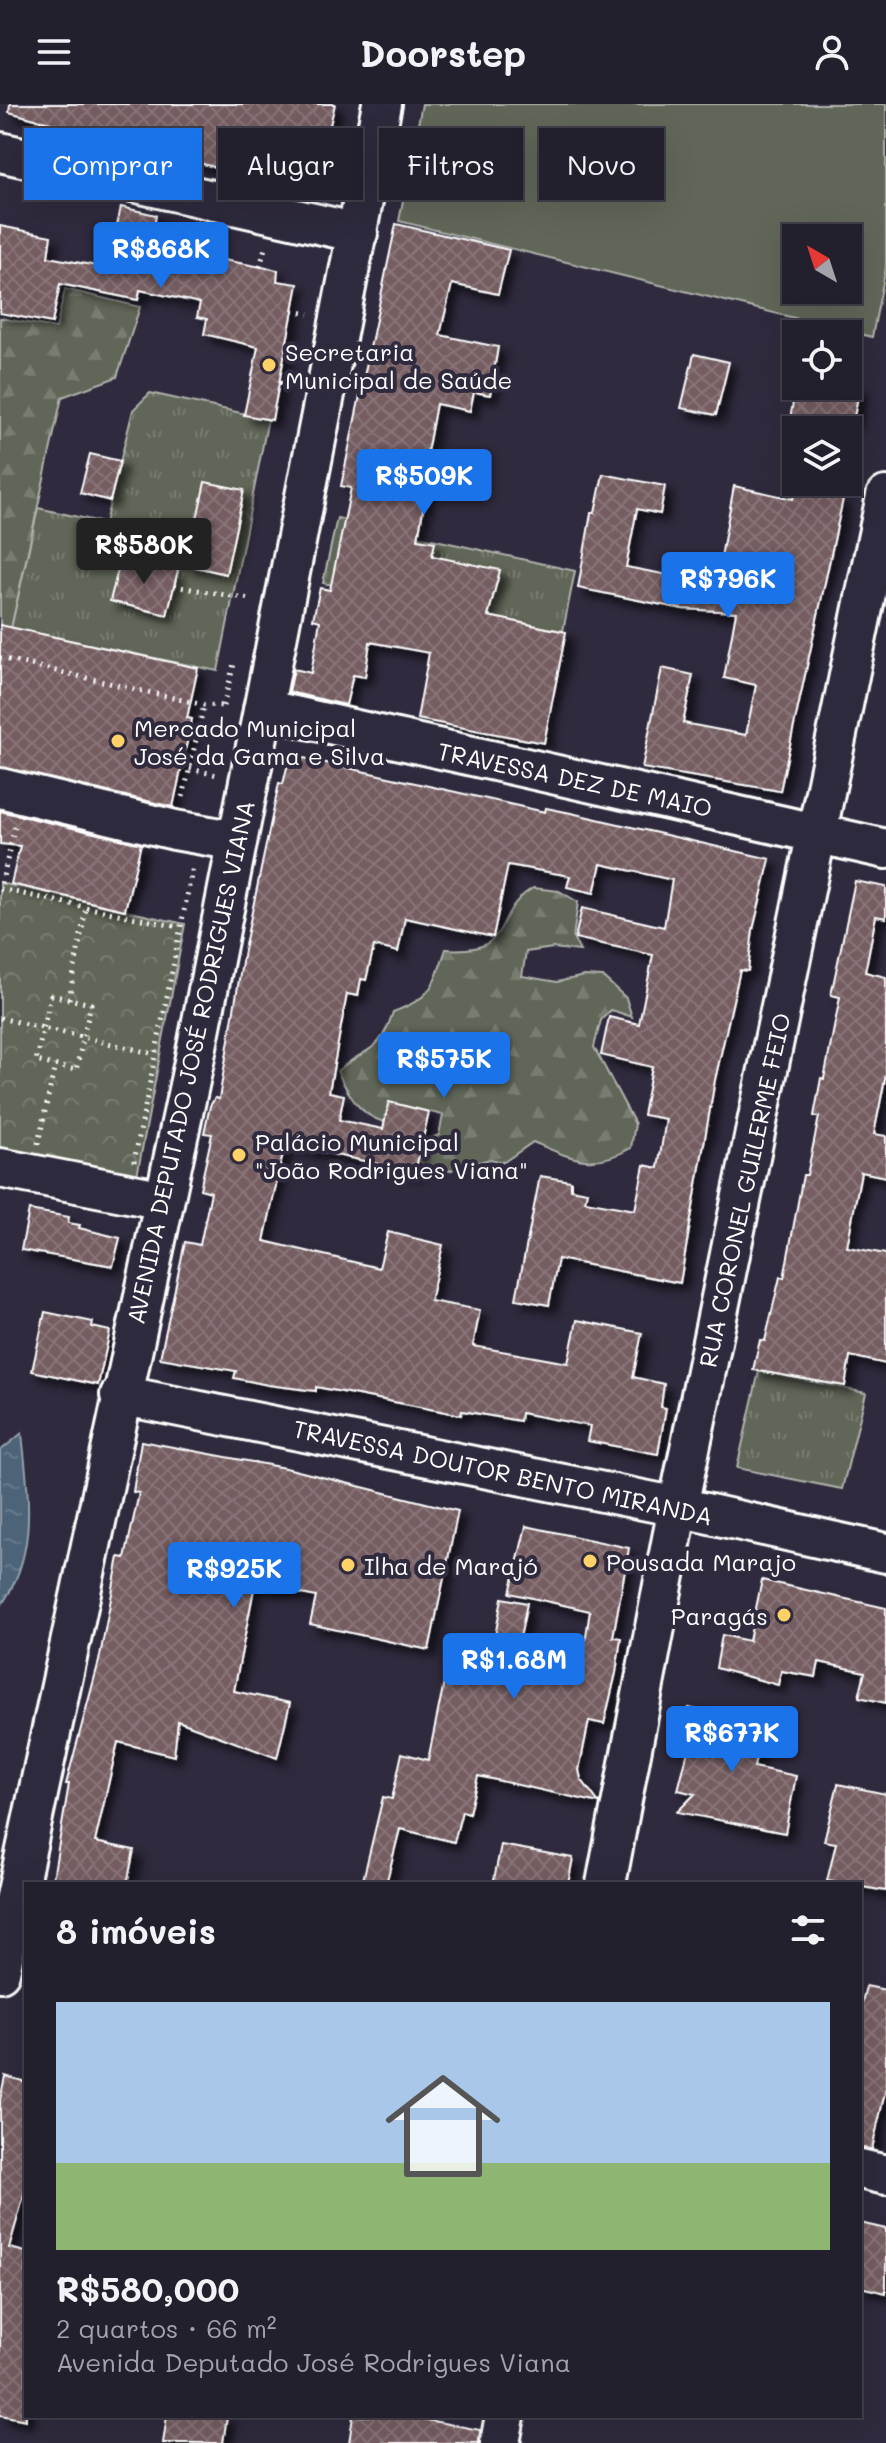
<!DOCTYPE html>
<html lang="pt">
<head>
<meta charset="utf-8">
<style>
  :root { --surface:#23202e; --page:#2b2836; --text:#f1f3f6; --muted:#a3a3aa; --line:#403e4a; --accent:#1a73e8 }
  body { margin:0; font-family:Mali,sans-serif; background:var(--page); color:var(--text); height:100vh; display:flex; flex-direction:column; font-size:30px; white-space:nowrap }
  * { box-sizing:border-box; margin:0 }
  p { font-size:26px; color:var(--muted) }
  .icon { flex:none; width:44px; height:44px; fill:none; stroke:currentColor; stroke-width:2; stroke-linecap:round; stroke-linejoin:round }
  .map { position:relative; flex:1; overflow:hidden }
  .drawer { position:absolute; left:24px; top:1778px; width:838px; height:536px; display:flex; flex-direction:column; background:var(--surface); border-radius:0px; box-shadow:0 8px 32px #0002,0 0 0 2px var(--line) }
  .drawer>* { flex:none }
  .hud { position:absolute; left:24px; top:24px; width:838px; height:72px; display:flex; gap:16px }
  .needle { width:52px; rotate:321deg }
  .buttons { position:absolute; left:782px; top:120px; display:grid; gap:16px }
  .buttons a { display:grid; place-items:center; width:80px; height:80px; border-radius:0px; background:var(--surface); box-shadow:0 8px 32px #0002,0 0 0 2px var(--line); font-size:40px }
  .price { position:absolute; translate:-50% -68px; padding:0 18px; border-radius:8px; background:var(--accent); color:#fff; font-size:26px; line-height:52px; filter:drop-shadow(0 2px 4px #0008) }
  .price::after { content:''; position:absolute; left:50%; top:48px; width:24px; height:18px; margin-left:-12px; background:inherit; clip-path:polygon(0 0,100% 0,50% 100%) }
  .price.current { background:#222; color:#fff }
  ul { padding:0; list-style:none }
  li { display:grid; align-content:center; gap:16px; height:424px; padding:0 32px }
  li span { display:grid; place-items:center; height:248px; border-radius:0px; color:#555 }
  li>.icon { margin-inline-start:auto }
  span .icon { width:144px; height:144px; fill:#fffc; stroke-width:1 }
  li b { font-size:34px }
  h2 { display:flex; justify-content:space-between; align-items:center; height:96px; padding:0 32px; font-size:34px }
  .pill { padding:0 28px; border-radius:0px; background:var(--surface); box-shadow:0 8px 32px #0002,0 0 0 2px var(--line); font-size:28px; line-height:72px }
  .pill.current { background:var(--accent); color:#fff }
  header { display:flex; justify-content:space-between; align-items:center; height:104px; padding:0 32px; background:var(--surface); font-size:36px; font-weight:700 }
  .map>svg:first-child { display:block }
</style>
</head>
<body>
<header><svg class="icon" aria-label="menu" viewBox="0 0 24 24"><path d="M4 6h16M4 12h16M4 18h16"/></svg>Doorstep<svg class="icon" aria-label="person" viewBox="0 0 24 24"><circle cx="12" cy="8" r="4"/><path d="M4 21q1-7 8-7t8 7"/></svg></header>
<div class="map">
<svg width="886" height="2339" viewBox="0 0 886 2339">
  <defs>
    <pattern id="grass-tufts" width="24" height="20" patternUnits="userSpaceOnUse" patternTransform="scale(2)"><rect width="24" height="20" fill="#616658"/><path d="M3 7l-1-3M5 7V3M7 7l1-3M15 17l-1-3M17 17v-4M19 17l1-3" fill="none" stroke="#797d71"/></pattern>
    <pattern id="forest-firs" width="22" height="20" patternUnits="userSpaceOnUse" patternTransform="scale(2)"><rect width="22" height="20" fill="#616658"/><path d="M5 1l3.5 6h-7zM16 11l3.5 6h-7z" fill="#797d71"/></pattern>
    <pattern id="park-crowns" width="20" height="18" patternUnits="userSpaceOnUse" patternTransform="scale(2)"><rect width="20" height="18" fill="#616658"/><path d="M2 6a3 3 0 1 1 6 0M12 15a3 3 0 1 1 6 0" fill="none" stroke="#797d71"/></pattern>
    <pattern id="water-ripples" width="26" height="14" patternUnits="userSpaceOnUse" patternTransform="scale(2)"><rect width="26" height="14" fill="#4d6378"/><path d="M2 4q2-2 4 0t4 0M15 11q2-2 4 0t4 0" fill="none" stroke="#687a8c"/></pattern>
    <pattern id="building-cross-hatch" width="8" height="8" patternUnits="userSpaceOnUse" patternTransform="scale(2)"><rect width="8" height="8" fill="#745d61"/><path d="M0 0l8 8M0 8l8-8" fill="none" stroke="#897579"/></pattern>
    <filter id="shadow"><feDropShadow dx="7" dy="7" stdDeviation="4" flood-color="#0009"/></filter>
  </defs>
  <rect width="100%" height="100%" fill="#2f2a3d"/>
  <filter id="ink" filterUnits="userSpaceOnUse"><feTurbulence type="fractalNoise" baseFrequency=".0125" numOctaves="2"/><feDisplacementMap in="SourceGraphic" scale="16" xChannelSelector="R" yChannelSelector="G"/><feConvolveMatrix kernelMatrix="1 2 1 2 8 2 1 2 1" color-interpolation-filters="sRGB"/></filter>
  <g filter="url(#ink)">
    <path fill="url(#grass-tufts)" stroke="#b0b2ac" stroke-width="2" d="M 150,289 L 268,315 L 218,567 L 11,524 L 38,404 L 105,419 L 133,306 Z
      M 337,414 L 575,467 L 563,527 L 323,479 Z
      M 759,1267 L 866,1289 L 842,1385 L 737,1364 Z"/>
    <path fill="url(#forest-firs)" stroke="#b0b2ac" stroke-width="2" d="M 65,185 L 140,203 L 117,273 L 62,293 L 11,524 L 0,521 L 0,214 L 56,224 Z
      M 533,784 L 559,787 L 578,798 L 573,834 L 580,847 L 553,844 L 526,848 L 522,872 L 557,878 L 584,872 L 603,873 L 626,894 L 632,913 L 611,906 L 601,916 L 594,943 L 635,1020 L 631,1044 C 592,1066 573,1055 533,1038 L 504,1058 L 490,1055 L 441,1069 L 420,1058 L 425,1036 L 439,1031 L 443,1011 L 390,999 L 384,1018 C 358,1010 349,991 337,967 C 369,941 379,951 393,908 C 432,894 433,883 446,845 C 517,850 489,810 533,784 Z"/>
    <path fill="url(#park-crowns)" stroke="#b0b2ac" stroke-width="2" d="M 0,779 L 185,820 L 136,1077 L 0,1051 Z"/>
    <path fill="#616658" stroke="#b0b2ac" stroke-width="2" fill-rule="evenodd" d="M 422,0 L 886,0 L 886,163 L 872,233 L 399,117 ZM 796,134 L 848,134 L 848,186 L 796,186 Z"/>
    <path fill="url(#water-ripples)" stroke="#94a1ae" stroke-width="2" d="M 22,1329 C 28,1390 39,1450 0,1503 L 0,1347 Z"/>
    <path fill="url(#building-cross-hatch)" stroke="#fff" stroke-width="2" filter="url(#shadow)" d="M 10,0 L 335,0 L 325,42 L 258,27 L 254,46 L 235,42 L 229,67 L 9,8 Z
      M 121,103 L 156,111 L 154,123 L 200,133 L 196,151 L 278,166 L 277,177 L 298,180 L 272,316 L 244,311 L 258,243 L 204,230 L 207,215 L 197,213 L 200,199 L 140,186 L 138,196 L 60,180 L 52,219 L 0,209 L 0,122 L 51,132 L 48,153 L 108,164 Z
      M 396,120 L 509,146 L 498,190 L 452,180 L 440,231 L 498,243 L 490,291 L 474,288 L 470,307 L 436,300 L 421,381 L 427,383 L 418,435 L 435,438 L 432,452 L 500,466 L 488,512 L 566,528 L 544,639 L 417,615 L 429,549 L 370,538 L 365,573 L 353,571 L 346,601 L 289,588 L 294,565 L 311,569 L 320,517 L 313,515 L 320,484 L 330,486 L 351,384 L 341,382 Z
      M 694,250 L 729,258 L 716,311 L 681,304 Z
      M 796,282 L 860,282 L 853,318 L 835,315 L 833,326 L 788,326 Z
      M 90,350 L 120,357 L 110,397 L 80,389 Z
      M 603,370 L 665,382 L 660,410 L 637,405 L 626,463 L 716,480 L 734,382 L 793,395 L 795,385 L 843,395 L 780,687 L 642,664 L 662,564 L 693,571 L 683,619 L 746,631 L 756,581 L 724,574 L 736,508 L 682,505 L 578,484 L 591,409 L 595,409 Z
      M 205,378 L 244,386 L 226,470 L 187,461 Z
      M 121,454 L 178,466 L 167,511 L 110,497 Z
      M 0,521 L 198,564 L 187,614 L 192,615 L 173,703 L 0,663 Z
      M 290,651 L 545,708 L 546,704 L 571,709 L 770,755 L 753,826 L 748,867 L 740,866 L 715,976 L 680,1179 L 558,1155 L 549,1201 L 516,1195 L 540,1072 L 571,1077 L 571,1085 L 587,1088 L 585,1097 L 635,1106 L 644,1061 L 658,1064 L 666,1015 L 643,1011 L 652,963 L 601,951 L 609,913 L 639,920 L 653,851 L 575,834 L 582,804 L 664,823 L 672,776 L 601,760 L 594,789 L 567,783 L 570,772 L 508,761 L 493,833 L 405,814 L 398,848 L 374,842 L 366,876 L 361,875 L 358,892 L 347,890 L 329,988 L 344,991 L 339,1016 L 383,1025 L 389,998 L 429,1008 L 415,1068 L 285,1040 L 264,1137 L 379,1164 L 388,1128 L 443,1141 L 430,1197 L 480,1206 L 473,1242 L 568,1259 L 577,1216 L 642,1229 L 633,1273 L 664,1280 L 661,1303 L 666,1304 L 658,1350 L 587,1337 L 590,1322 L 521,1309 L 520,1317 L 462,1307 L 461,1311 L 316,1283 L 316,1287 L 268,1281 L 234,1274 L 236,1267 L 160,1254 L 185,1138 L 200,1141 L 211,1088 L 200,1085 L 212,1030 L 204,1029 L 210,1002 L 215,994 L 219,995 L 244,846 L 279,679 L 283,680 Z
      M 0,707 L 141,740 L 125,806 L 11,780 L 20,742 L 0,740 Z
      M 855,777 L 886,783 L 886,814 L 876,812 L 865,868 L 886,873 L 886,970 L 874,1030 L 886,1032 L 886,1073 L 861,1068 L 847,1143 L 886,1150 L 886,1260 L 850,1252 L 845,1282 L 753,1266 L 760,1236 L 765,1237 L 780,1173 L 784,1174 L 803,1071 L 807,1071 L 819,1013 L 814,1012 L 821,974 L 824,975 L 840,893 L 831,891 Z
      M 29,1106 L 69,1113 L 68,1119 L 80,1121 L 79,1124 L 120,1134 L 113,1162 L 21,1146 Z
      M 45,1208 L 93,1218 L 92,1223 L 110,1227 L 98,1281 L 32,1267 Z
      M 141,1337 L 290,1365 L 458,1407 L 429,1546 L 310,1520 L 316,1493 L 255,1480 L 234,1587 L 290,1599 L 277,1654 L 178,1617 L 174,1652 L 118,1638 L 95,1738 L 134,1746 L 127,1780 L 52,1780 L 69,1680 L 66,1680 L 99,1557 L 119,1453 L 125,1454 L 139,1389 L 133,1388 Z
      M 526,1422 L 629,1444 L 613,1533 L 621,1534 L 616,1569 L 604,1620 L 589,1617 L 579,1666 L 581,1675 L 599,1699 L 478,1672 L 469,1709 L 462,1707 L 454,1738 L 400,1725 L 386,1780 L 362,1780 L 383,1693 L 392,1695 L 402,1649 L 428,1656 L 449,1554 L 490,1560 L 502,1494 L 527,1499 L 514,1564 L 579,1576 L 590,1507 L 510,1489 Z
      M 762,1476 L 886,1504 L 886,1599 L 859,1593 L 865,1568 L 819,1558 L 816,1573 L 781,1567 L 778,1581 L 716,1564 L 722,1531 L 749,1537 Z
      M 689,1604 L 763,1621 L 754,1663 L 796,1672 L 785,1729 L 677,1708 L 695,1690 L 678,1686 L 689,1643 L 682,1642 Z
      M 838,1680 L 886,1690 L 886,1787 L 827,1777 L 836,1739 L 824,1737 Z
      M 501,1741 L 573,1754 L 568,1780 L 493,1780 Z
      M 866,1882 L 886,1886 L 886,1984 L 872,2045 L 860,2044 L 860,1907 Z
      M 5,1972 L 26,1978 L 26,2084 L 9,2144 L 26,2148 L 26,2316 L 0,2311 L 0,1996 Z
      M 860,2119 L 886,2125 L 886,2189 L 860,2183 Z
      M 167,2312 L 227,2312 L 223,2339 L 163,2339 Z
      M 353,2312 L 406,2312 L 480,2326 L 479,2339 L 349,2339 Z"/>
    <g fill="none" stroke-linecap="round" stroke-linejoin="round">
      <g stroke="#fff" stroke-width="44">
        <path id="minor" d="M 0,48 L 358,129
          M 263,605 L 886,745
          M 0,684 L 175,726 L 237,737
          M 0,1064 L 164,1096
          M 120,1291 L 678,1403 L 886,1449
          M 606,1780 L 678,1403 L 886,392
          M 0,1868 L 194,958 L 382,0
          M 860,2065 L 886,2071
          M 500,2339 L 505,2312"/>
      </g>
      <path stroke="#fff" stroke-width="5" stroke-dasharray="2 6" stroke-linecap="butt" d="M 260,163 L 266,140
        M 293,207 L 309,210
        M 280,279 L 293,281
        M 174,482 L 250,495
        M 0,554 L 204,601 L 226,602
        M 223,602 L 235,556
        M 182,663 L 217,671
        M 183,693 L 204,601
        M 15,723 L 0,785 L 179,823
        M 51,891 L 91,900 L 76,966 L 36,957 Z
        M 69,895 L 86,804
        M 0,914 L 155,950
        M 38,1040 L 55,961
        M 134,1058 L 193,762"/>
      <use href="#minor" stroke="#2f2a3d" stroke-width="38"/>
    </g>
  </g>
  <g fill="#ffd166" stroke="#2f2a3d" stroke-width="3">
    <circle cx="269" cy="261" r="8"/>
    <circle cx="118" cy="637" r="8"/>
    <circle cx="239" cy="1051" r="8"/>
    <circle cx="590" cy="1457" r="8"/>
    <circle cx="348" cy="1461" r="8"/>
    <circle cx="784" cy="1511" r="8"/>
  </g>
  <g text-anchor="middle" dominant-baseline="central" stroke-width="8" stroke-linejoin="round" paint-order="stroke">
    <g font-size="24" fill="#fff" stroke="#2f2a3d" text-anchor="start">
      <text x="285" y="247">Secretaria<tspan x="285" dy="28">Municipal de Saúde</tspan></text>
      <text x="134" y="623">Mercado Municipal<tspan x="134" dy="28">José da Gama e Silva</tspan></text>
      <text x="255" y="1037">Palácio Municipal<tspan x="255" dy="28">"João Rodrigues Viana"</tspan></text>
      <text x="606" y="1457">Pousada Marajo</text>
      <text x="364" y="1461">Ilha de Marajó</text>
      <text x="768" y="1511" text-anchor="end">Paragás</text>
    </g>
    <g font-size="24" fill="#fff" stroke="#2f2a3d">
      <text transform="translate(575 675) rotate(12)">TRAVESSA DEZ DE MAIO</text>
      <text transform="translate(190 958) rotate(-78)">AVENIDA DEPUTADO JOSÉ RODRIGUES VIANA</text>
      <text transform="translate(744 1086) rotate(-78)">RUA CORONEL GUILERME FEIO</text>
      <text transform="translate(503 1368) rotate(12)">TRAVESSA DOUTOR BENTO MIRANDA</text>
    </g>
  </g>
</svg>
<div class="buttons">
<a><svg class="needle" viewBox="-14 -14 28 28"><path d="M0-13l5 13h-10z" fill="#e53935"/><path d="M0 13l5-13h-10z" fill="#a3a3aa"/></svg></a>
<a><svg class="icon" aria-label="locate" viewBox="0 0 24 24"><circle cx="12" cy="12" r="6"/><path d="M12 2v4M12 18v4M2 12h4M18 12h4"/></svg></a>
<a><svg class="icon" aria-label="layers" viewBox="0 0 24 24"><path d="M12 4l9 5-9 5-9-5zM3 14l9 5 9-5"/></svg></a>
</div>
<b class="price" style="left:161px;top:186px">R$868K</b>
<b class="price" style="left:424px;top:413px">R$509K</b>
<b class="price current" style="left:144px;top:482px">R$580K</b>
<b class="price" style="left:728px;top:516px">R$796K</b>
<b class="price" style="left:444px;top:996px">R$575K</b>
<b class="price" style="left:234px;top:1506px">R$925K</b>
<b class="price" style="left:514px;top:1597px">R$1.68M</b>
<b class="price" style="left:732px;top:1670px">R$677K</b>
<div class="hud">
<a class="pill current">Comprar</a>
<a class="pill">Alugar</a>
<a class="pill">Filtros</a>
<a class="pill">Novo</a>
</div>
<section class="drawer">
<h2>8 imóveis<svg class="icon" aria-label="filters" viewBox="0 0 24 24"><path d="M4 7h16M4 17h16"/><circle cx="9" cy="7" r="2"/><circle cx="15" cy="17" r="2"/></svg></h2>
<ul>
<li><span style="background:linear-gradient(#a9c7e8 65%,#8fb573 0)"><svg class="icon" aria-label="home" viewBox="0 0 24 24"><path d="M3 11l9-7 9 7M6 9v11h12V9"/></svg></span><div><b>R$580,000</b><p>2 quartos · 66 m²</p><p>Avenida Deputado José Rodrigues Viana</p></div></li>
</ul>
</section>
</div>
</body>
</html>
